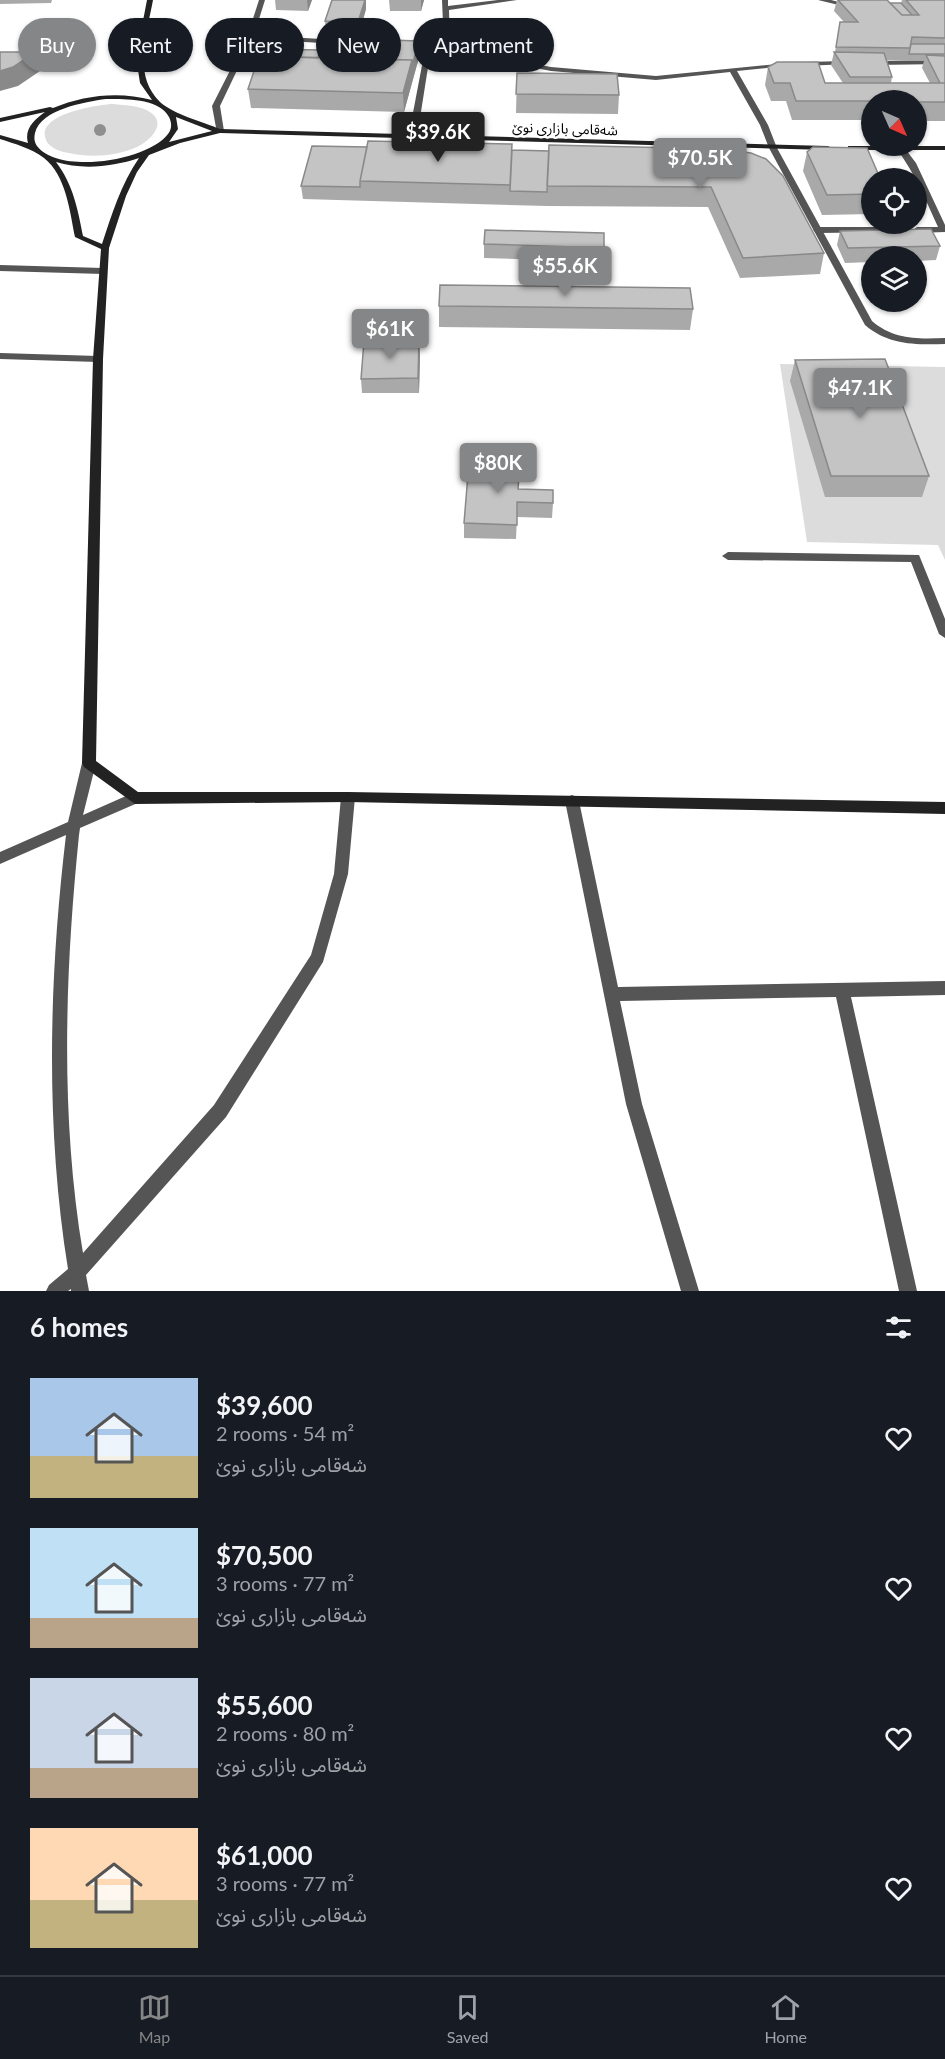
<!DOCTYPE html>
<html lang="en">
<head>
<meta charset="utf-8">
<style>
  :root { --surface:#171b24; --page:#242831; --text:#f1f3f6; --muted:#9ea1a6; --line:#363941; --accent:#858687 }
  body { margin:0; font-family:Lato,"Noto Sans Arabic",sans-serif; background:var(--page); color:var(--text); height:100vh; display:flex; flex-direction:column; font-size:22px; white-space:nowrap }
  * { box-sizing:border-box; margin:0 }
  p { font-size:20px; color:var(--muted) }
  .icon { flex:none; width:33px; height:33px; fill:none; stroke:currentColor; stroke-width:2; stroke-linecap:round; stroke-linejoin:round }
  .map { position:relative; height:1291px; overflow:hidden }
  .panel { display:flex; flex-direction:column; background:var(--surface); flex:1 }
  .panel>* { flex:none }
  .hud { position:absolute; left:18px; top:18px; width:600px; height:54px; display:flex; gap:12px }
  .needle { width:39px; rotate:135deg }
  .buttons { position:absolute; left:861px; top:90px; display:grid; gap:12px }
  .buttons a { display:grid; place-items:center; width:66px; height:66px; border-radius:50%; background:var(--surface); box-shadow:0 2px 4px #0004; font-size:30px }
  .price { position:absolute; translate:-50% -51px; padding:0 14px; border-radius:6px; background:var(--accent); color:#fff; font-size:20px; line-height:39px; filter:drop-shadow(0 2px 3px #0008) }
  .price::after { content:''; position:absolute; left:50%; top:36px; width:18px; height:14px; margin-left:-9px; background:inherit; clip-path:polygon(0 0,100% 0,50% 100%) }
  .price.active { background:#222; color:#fff }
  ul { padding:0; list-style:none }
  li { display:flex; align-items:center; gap:18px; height:150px; padding:0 30px }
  li span { display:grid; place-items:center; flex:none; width:168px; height:120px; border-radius:0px; color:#555 }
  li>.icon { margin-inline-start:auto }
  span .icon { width:72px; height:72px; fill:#fffc; stroke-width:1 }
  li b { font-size:26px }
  h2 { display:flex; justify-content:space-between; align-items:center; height:72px; padding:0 30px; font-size:26px }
  .tag { padding:0 21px; border-radius:27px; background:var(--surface); box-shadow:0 2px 4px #0004; font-size:21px; line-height:54px }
  .tag.active { background:var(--accent); color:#fff }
  .tab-bar { display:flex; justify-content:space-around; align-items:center; height:84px; border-top:2px solid var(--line); background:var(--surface); font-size:16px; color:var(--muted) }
  .tab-bar a { display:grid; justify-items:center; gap:3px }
  .tab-bar .active { color:var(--accent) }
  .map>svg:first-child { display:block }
</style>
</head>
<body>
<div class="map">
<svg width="945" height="1291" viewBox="0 0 945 1291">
  <rect width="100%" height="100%" fill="#fff"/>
  <path fill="#dcdcdc" d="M 112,104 C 122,105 134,105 144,109 C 169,119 155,138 137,147 C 117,156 91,158 69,153 C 61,152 49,148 46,140 C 35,114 97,105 112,104 Z
    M 780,364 L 945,367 L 945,560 L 938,545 L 807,542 Z"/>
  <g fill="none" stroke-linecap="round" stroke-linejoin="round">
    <path fill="#555" fill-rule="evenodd" d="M 897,146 L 903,146 L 916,163 L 945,225 L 945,232 L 917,233 L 913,230 L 917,227 L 938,227 C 925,199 915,173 896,148 Z
      M 900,227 L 904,230 L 903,232 L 817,233 L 813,230 L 817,227 Z
      M 728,552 L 919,555 L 945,619 L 945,638 L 939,634 L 911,562 L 728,560 L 722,556 Z
      M 572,795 L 577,797 L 579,801 L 618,987 L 945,981 L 945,995 L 851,997 L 917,1291 L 899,1291 L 836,997 L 620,1001 L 642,1104 L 699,1291 L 681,1291 L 626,1104 L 565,801 L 567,797 Z"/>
    <path fill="#555" fill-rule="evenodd" d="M 259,0 L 265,0 L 254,35 L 372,42 L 375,44 L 372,46 L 252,39 L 220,106 L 224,131 L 217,133 L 212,106 L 247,37 Z
      M 442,0 L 448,0 L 448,6 L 498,0 L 517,0 L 449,10 L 450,48 L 551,67 L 656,76 L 788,63 L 789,64 L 786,66 L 737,71 L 768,125 L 777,148 L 872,321 C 894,340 918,339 945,338 L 945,344 C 916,345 888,345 865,325 L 769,148 L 760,125 L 730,72 L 656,80 L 551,71 L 448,51 L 436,55 L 429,61 L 420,118 L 409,139 L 403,139 L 402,137 L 412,118 L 423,60 L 432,53 L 438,50 L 404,48 L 401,46 L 404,44 L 444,47 Z
      M 818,0 L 831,0 L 854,6 L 851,8 Z
      M 945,60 L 945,64 L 873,65 L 870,63 L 873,61 Z
      M 846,61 L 848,62 L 848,64 L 804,66 L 801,64 L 804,62 Z
      M 0,265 L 103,268 L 107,271 L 103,274 L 0,271 Z
      M 0,353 L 98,356 L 103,359 L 98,362 L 0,359 Z
      M 89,758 L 94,759 L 96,763 L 83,815 L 135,792 L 140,794 L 142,798 L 140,802 L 80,828 L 79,835 C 65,973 60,1116 83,1253 L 214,1105 L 311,955 L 334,874 L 341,797 L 343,793 L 348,792 L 353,793 L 355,797 L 348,874 L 323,962 L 226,1117 L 86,1275 L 89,1291 L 71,1291 L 71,1289 L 68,1291 L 46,1291 L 49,1285 L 68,1269 C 45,1125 49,979 66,835 L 0,864 L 0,852 L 68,822 L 82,763 L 84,759 Z"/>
    <path fill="#222" fill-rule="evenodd" d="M 147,0 L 153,0 C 147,33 132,75 160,102 C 173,114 203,122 220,129 L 828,146 L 832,148 L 828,150 L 220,133 L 180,143 L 149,155 L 137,172 L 126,196 L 109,248 L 103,359 L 96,761 L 138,792 L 348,792 L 945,802 L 945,814 L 348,802 L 135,804 L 84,767 L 82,763 L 93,359 L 101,249 L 75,237 C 70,212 66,175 44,158 C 31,148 15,144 0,139 L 0,135 L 28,143 C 24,129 34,120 45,112 L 0,122 L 0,118 L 50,107 L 53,108 C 84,95 119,91 152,100 L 140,83 L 136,57 ZM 106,99 C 125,99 159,98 169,117 C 172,123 172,129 168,134 C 148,161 59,175 37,146 C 34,141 34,138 35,133 C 41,109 85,102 106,99 ZM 176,117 L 212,131 L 169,142 L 178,129 ZM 139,158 C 121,184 112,214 102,244 L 83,236 C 78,210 73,184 56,162 C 82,170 112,167 139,158 Z
      M 848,146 L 945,146 L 945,150 L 848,150 Z"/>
  </g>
  <circle fill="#8f8f8f" cx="100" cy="130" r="6"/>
  <path fill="#a9a9a9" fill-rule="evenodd" d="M 0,0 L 52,0 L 51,3 L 0,4 Z
    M 275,0 L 312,0 L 308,11 L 276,10 Z
    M 389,0 L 424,0 L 421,11 L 390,11 Z
    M 837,0 L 890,3 L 901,3 L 902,0 L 945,0 L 945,121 L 916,121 L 916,100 L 872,100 L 872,120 L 792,120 L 786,101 L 771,101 L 765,85 L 768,67 L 825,83 L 843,83 L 831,65 L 834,52 L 835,52 L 840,22 L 844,22 L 834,11 ZM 887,60 L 924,61 L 922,68 L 930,83 L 891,83 L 892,77 Z
    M 366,9 L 359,34 L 326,34 L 325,21 Z
    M 419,41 L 420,54 L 404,112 L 251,108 L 248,89 L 321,58 L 351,59 Z
    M 517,73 L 619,95 L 618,114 L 516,113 Z
    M 721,149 L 824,253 L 820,274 L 740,278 L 708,207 L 547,206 L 303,199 L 301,186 L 512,150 L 549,151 Z
    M 807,152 L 872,178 L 872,214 L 822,215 L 803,171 Z
    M 840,231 L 940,246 L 936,260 L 916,261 L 916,256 L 872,256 L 872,262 L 845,263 L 837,245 Z
    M 484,244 L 604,248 L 603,262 L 484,258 Z
    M 439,306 L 693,309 L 690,330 L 439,327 Z
    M 420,355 L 419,393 L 362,393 L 361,379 Z
    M 795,360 L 929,476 L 922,497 L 825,497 L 790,381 Z
    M 519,489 L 553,503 L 552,518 L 517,517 L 516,539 L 464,538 L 464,523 Z"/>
  <path fill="#898989" d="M 307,0 L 312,0 L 308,11 Z
    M 365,0 L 366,0 L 366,9 L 359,34 L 358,22 Z
    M 421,0 L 424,0 L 421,11 Z
    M 419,41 L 420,54 L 413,79 L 412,66 Z
    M 35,52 L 40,71 L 18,86 L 0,91 L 0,71 Z
    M 412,60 L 413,79 L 404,112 L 403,93 Z
    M 419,341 L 420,355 L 419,393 L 418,378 Z"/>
  <path fill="#c4c4c4" stroke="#898989" stroke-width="1.5" d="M 332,0 L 365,0 L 358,22 L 325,21 Z
    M 838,0 L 887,0 L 902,15 L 919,15 L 906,0 L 945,0 L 945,38 L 912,37 L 910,48 L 836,47 L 840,22 L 858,22 Z
    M 890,3 L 901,3 L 912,15 L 902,15 Z
    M 357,39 L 419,41 L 412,66 L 412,60 L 351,59 Z
    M 911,44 L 945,44 L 945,54 L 909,54 Z
    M 265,49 L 320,50 L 318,58 L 262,56 Z
    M 0,52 L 35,52 L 13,67 L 0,71 Z
    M 834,52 L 884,53 L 892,77 L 850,77 Z
    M 926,55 L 945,56 L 945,83 L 940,83 Z
    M 259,56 L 412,60 L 403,93 L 248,89 Z
    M 777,62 L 818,62 L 825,83 L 945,83 L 945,102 L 916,102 L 916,100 L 872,100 L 872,101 L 796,101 L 790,83 L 774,83 L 768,67 Z
    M 517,73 L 617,74 L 619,95 L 516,94 Z
    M 368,141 L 512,144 L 510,185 L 360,181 Z
    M 549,145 L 721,149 L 751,153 L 766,159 L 783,176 L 824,253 L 743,258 L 711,187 L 547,186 Z
    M 312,146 L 367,147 L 360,181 L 360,187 L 301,186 Z
    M 813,147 L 867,148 L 880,178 L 872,178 L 872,194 L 827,195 L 807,152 Z
    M 512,150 L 549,151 L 547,192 L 510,191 Z
    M 931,229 L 940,246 L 848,248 L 840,231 Z
    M 485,230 L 604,233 L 604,248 L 484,244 Z
    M 440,285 L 690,288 L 693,309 L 439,306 Z
    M 364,341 L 419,341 L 418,378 L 361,379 Z
    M 885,359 L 929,476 L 831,476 L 795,360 Z
    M 469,462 L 520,464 L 518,489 L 553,490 L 553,503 L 517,502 L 517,525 L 464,523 Z"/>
  <g text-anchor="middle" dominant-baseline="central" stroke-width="5" stroke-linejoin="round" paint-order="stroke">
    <g font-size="14" fill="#000" stroke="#fff">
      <text transform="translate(565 128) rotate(2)">شەقامی بازاری نوێ</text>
    </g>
  </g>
</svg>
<div class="buttons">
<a><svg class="needle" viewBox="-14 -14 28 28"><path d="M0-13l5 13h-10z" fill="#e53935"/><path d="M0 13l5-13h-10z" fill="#9ea1a6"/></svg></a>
<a><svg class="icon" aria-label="locate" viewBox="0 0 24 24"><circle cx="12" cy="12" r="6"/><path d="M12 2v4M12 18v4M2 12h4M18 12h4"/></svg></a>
<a><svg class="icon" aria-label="layers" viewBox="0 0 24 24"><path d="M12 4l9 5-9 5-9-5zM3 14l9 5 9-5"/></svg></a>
</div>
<b class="price active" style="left:438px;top:163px">$39.6K</b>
<b class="price" style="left:700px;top:189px">$70.5K</b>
<b class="price" style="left:565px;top:297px">$55.6K</b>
<b class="price" style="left:390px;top:360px">$61K</b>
<b class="price" style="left:860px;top:419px">$47.1K</b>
<b class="price" style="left:498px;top:494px">$80K</b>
<div class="hud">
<a class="tag active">Buy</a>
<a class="tag">Rent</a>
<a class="tag">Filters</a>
<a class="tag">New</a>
<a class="tag">Apartment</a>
</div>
</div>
<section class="panel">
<h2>6 homes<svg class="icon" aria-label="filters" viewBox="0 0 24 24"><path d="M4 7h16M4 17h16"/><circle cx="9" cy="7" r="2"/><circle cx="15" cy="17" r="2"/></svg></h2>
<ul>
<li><span style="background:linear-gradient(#a9c7e8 65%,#c2b280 0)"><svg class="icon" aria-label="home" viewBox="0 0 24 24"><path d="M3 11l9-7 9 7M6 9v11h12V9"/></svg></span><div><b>$39,600</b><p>2 rooms · 54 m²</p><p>شەقامی بازاری نوێ</p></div><svg class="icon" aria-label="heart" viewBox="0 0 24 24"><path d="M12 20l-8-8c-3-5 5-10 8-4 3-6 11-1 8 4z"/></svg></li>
<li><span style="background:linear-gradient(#bfe0f5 75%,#b9a48a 0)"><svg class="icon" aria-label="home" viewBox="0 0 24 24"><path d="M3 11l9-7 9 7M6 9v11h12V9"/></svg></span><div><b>$70,500</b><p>3 rooms · 77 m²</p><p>شەقامی بازاری نوێ</p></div><svg class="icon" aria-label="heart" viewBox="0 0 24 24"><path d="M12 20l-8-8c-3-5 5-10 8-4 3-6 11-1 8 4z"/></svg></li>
<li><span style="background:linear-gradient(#c9d6e8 75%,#b9a48a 0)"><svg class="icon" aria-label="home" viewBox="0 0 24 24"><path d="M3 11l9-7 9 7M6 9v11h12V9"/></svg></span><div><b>$55,600</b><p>2 rooms · 80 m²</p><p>شەقامی بازاری نوێ</p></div><svg class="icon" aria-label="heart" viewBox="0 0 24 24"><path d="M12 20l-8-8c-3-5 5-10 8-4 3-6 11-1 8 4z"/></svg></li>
<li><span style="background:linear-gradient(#ffd9b3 60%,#c2b280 0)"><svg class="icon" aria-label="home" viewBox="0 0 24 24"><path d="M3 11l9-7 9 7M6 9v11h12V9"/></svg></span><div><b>$61,000</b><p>3 rooms · 77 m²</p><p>شەقامی بازاری نوێ</p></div><svg class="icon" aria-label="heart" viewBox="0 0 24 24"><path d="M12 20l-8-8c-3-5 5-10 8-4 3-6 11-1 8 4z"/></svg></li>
</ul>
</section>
<nav class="tab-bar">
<a class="active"><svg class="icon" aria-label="map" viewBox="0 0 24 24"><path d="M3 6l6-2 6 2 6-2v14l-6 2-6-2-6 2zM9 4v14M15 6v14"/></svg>Map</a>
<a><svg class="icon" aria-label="saved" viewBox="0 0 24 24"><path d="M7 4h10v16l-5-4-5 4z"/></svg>Saved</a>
<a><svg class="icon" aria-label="home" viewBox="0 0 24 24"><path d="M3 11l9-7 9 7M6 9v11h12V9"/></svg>Home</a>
</nav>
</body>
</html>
